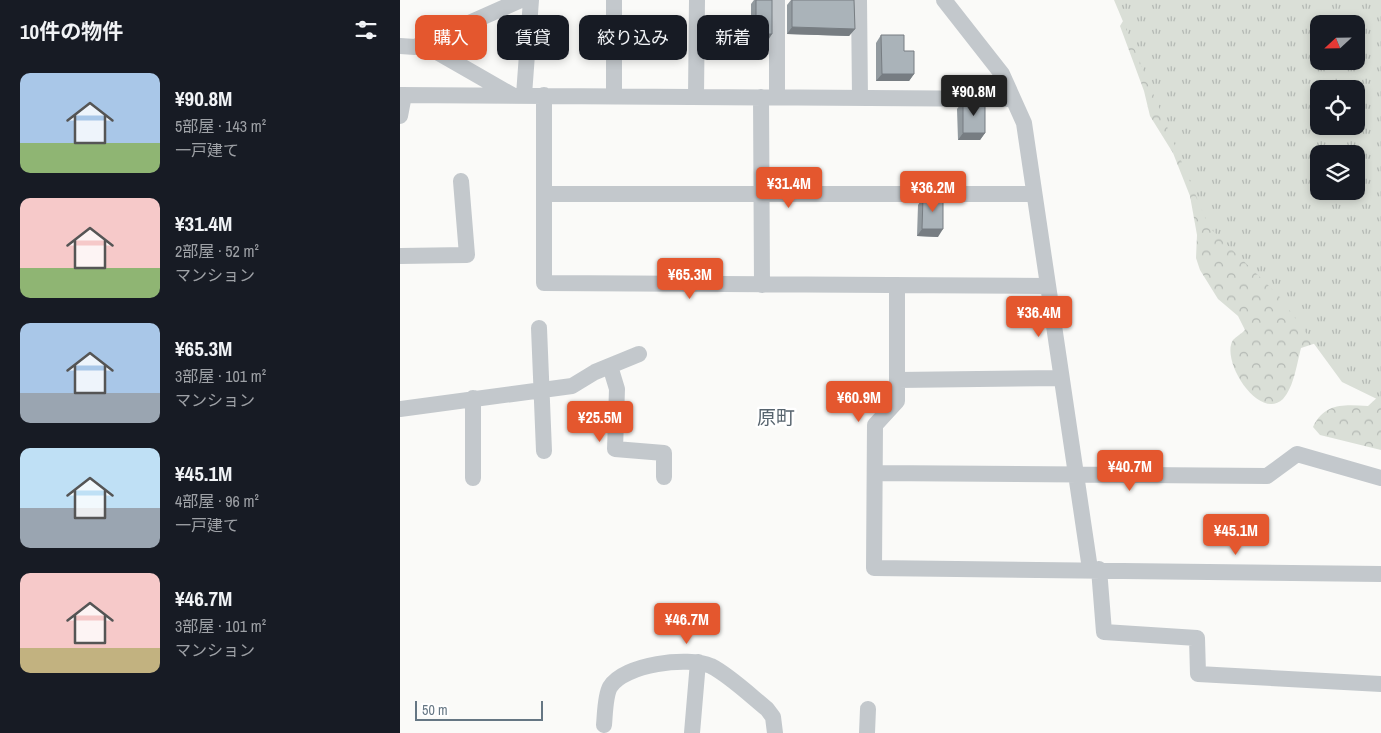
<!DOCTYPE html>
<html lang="ja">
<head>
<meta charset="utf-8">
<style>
  :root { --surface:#171b24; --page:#242831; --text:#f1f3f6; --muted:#9ea1a6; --accent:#e4572e }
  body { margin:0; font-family:"Archivo Narrow","Noto Sans JP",sans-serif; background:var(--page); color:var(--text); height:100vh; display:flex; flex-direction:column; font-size:19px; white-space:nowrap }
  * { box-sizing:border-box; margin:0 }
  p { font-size:16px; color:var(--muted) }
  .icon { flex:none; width:28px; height:28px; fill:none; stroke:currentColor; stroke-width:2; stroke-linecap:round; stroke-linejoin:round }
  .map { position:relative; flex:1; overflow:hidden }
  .drawer { display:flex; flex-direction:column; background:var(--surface); width:400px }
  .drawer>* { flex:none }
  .top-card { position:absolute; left:15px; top:15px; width:475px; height:45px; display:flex; gap:10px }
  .needle { width:32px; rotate:248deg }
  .fabs { position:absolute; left:910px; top:15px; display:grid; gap:10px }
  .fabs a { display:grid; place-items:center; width:55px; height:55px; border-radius:10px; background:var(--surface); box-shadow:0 2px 8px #0003; font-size:25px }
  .scale { position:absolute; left:15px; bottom:12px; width:128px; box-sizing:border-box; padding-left:5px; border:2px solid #657683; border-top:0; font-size:14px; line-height:18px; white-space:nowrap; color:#657683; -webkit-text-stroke:4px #fff; paint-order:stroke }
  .price { position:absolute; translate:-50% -42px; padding:0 11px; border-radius:5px; background:var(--accent); color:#fff; font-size:16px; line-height:32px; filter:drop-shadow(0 1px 2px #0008) }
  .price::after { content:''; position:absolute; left:50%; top:30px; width:15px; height:11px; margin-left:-8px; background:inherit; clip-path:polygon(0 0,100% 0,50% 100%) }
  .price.active { background:#222; color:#fff }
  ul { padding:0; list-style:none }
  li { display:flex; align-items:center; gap:15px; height:125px; padding:0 20px }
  li span { display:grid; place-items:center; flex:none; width:140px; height:100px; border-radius:10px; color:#555 }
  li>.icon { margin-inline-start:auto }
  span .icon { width:60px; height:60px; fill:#fffc; stroke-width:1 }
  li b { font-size:21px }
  h2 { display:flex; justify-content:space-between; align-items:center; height:60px; padding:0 20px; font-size:21px }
  .tag { padding:0 18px; border-radius:10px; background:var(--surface); box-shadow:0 2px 8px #0003; font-size:18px; line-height:45px }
  .tag.active { background:var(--accent); color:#fff }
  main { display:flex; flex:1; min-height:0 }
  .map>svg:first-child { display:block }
</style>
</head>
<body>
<main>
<section class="drawer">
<h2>10件の物件<svg class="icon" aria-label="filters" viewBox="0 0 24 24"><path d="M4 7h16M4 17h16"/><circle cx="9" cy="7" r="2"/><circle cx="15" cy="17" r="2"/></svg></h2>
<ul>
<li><span style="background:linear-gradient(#a9c7e8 70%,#8fb573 0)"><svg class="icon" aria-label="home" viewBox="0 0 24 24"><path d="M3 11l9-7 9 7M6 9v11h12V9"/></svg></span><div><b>¥90.8M</b><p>5部屋 · 143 m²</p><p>一戸建て</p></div></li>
<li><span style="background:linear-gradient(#f6c9c9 70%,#8fb573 0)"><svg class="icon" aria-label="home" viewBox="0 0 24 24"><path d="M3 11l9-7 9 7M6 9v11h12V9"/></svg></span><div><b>¥31.4M</b><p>2部屋 · 52 m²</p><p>マンション</p></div></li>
<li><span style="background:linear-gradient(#a9c7e8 70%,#9aa5b1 0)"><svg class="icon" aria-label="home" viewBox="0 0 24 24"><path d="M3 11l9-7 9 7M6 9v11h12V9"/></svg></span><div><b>¥65.3M</b><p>3部屋 · 101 m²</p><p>マンション</p></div></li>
<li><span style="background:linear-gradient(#bfe0f5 60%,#9aa5b1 0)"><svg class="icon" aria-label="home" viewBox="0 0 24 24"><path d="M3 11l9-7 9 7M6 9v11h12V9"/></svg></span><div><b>¥45.1M</b><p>4部屋 · 96 m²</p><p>一戸建て</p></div></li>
<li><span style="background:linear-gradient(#f6c9c9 75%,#c2b280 0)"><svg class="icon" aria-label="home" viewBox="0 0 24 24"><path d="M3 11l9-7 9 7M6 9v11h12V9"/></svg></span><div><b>¥46.7M</b><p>3部屋 · 101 m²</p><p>マンション</p></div></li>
</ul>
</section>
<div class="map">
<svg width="981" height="733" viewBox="0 0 981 733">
  <defs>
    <pattern id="forest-crowns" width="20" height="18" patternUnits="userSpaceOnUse" patternTransform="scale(1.25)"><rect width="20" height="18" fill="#dadfd7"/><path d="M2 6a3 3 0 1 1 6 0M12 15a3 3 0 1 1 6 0" fill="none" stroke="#b4b9b4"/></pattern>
    <pattern id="park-tufts" width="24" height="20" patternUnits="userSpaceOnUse" patternTransform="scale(1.25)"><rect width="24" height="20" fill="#dadfd7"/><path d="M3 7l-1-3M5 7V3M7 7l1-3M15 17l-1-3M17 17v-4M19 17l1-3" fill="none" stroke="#b4b9b4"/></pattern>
  </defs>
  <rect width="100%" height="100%" fill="#fafaf8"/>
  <path fill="url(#forest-crowns)" fill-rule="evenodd" d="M 965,0 L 981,48 L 981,322 L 901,348 C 897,363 894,387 883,399 C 859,422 820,360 833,340 C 836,337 842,333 845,330 L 838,316 L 818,299 L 800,270 L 796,258 L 797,235 L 790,196 L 773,153 L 750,116 L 744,91 L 720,26 L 726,16 ZM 919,24 L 956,24 L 956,61 L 919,61 ZM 919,89 L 956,89 L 956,126 L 919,126 ZM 919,154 L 956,154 L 956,191 L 919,191 Z
    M 981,394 L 981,450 L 920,435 L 913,427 C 925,402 945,405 968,406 Z"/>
  <path fill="url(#park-tufts)" fill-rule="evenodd" d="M 714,0 L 981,0 L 981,401 L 942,382 L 879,296 L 809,227 ZM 919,24 L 956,24 L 956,61 L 919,61 ZM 919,89 L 956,89 L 956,126 L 919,126 ZM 919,154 L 956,154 L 956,191 L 919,191 Z"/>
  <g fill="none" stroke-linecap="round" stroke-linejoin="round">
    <path stroke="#c3c8cc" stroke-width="16" d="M 214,0 L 214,96
      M 459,0 L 460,98
      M 544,0 L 602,74 L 624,123 L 690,569
      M 23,44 L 112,95
      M 0,46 L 15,47 L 121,0
      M 0,95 L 612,99
      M 124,95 L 131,0
      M 144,95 L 144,283 L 647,286
      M 296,96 L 297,0
      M 361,97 L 362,285
      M 377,97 L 377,0
      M 0,116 L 4,95
      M 144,194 L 634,194
      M 0,256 L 67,255 L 61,181
      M 497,285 L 497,401 L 475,425 L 474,568 L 981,574
      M 139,328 L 144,451
      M 210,366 L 217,389 L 215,449 L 264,453 L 264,477
      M 498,380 L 661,378
      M 73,398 L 73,478
      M 0,409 L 172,386 L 195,372 L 239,354
      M 475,473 L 867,476 L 897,454 L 981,478
      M 699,569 L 704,632 L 797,638 L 798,674 L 981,684
      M 204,725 C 205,715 205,696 210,687 C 224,664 288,656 311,666 C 329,675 351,696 367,709 L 373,717 L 375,733
      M 292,733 L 298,662
      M 467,733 L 468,709"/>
  </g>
  <path fill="#929a9f" d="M 354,0 L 372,0 L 367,42 L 351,42 L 351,4 Z
    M 391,0 L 454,0 L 455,29 L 449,36 L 387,34 L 387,5 Z
    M 481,35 L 504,51 L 514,74 L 509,81 L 476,81 L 476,43 Z
    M 563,101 L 585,133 L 580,140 L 558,140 L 557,109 Z
    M 523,197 L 538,237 L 517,236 L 518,205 Z"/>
  <path fill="#777d82" d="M 392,27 L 455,29 L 449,36 L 387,34 Z
    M 356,34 L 372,34 L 367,42 L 351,42 Z
    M 482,74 L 514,74 L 509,81 L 476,81 Z
    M 563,133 L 585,133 L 580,140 L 558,140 Z
    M 522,229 L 543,229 L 538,237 L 517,236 Z"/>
  <path fill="#aab3b9" stroke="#777d82" d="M 356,0 L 372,0 L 372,34 L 356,34 Z
    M 392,0 L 454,0 L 455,29 L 392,27 Z
    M 481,35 L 504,35 L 504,51 L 514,51 L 514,74 L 482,74 Z
    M 563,101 L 585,101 L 585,133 L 563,133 Z
    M 523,197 L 543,198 L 543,229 L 522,229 Z"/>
  <g text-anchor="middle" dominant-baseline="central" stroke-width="5" stroke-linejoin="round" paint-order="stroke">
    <g font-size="19" fill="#57646e" stroke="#fff">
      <text x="376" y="417">原町</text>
    </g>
  </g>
</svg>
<div class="fabs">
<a><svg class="needle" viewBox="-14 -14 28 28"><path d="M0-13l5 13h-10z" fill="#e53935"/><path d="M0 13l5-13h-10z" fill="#9ea1a6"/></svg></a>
<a><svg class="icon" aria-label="locate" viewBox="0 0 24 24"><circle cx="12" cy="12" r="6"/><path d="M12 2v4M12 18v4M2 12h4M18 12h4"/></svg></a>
<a><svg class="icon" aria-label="layers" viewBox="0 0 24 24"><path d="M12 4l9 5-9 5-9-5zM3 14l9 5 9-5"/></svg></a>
</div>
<div class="scale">50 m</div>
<b class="price active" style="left:574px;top:117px">¥90.8M</b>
<b class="price" style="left:389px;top:209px">¥31.4M</b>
<b class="price" style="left:533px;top:213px">¥36.2M</b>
<b class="price" style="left:290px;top:300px">¥65.3M</b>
<b class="price" style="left:639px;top:338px">¥36.4M</b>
<b class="price" style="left:459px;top:423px">¥60.9M</b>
<b class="price" style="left:200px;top:443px">¥25.5M</b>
<b class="price" style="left:730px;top:492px">¥40.7M</b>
<b class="price" style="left:836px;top:556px">¥45.1M</b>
<b class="price" style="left:287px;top:645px">¥46.7M</b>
<div class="top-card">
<a class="tag active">購入</a>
<a class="tag">賃貸</a>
<a class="tag">絞り込み</a>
<a class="tag">新着</a>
</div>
</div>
</main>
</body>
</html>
